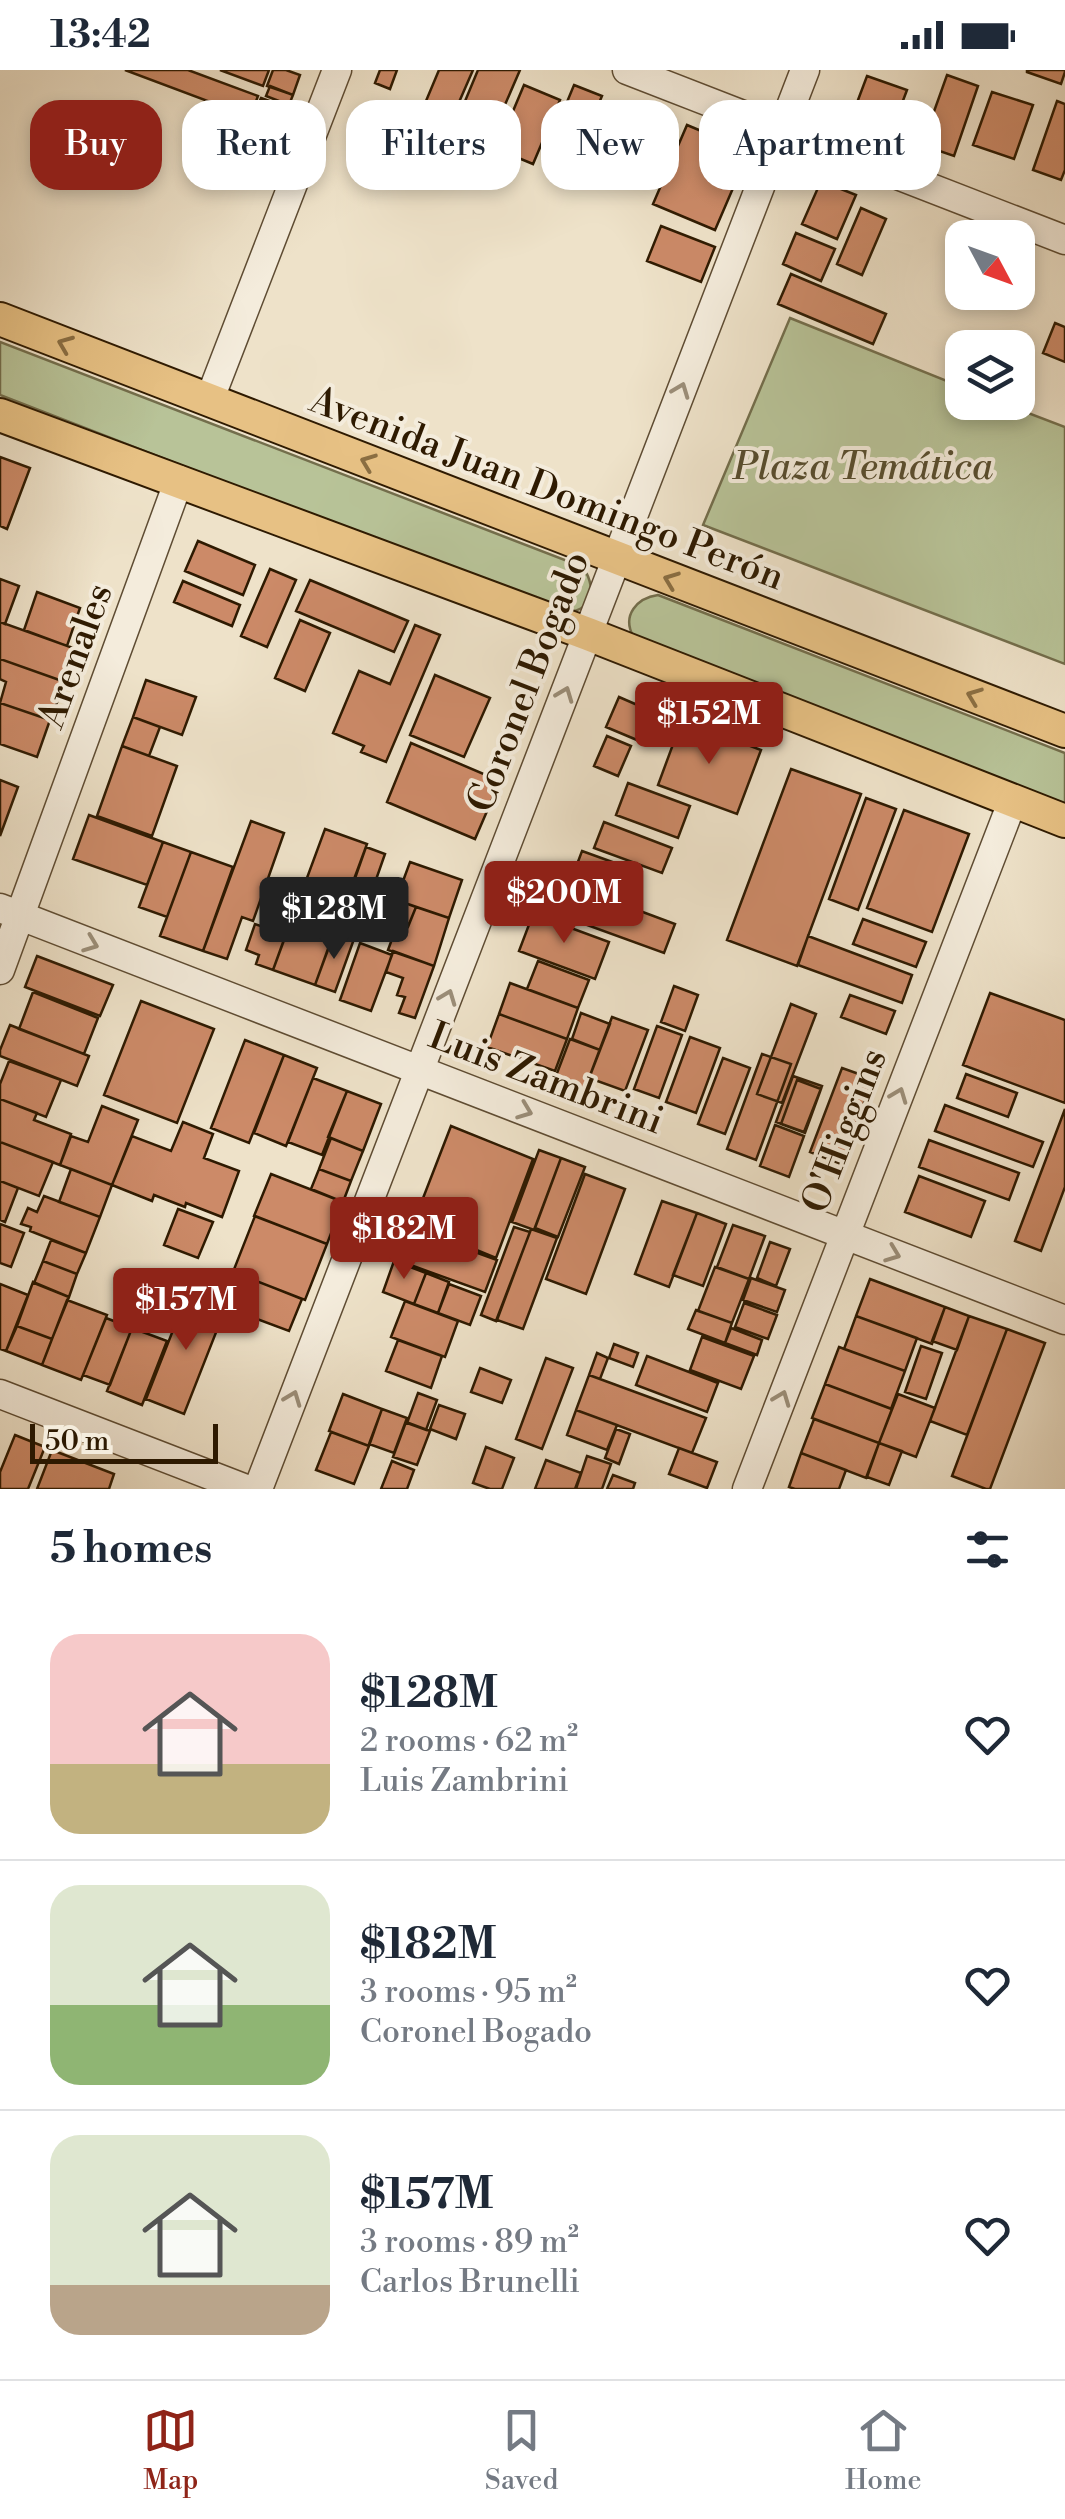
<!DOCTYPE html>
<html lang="en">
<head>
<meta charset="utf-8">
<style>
  :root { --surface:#fff; --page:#f2f2f3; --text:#1f2937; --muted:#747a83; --line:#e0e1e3; --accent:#8f2418 }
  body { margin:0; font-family:"Libre Bodoni",serif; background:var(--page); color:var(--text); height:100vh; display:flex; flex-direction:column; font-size:38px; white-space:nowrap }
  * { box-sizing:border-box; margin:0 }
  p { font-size:32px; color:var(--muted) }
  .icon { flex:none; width:55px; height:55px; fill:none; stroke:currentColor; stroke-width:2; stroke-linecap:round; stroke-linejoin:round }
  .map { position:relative; height:1419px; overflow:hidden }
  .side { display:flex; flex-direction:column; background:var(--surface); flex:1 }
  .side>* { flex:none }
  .top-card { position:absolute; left:30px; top:30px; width:1005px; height:90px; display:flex; gap:20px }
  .needle { width:65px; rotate:131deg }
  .controls { position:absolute; left:945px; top:150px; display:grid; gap:20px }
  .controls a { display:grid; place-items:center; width:90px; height:90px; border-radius:20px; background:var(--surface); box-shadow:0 5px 15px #0003; font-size:50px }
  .scale { position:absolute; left:30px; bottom:25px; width:188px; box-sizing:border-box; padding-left:10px; border:5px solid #2e1a01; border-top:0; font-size:28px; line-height:35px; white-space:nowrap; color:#2e1a01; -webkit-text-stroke:8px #f4ecdc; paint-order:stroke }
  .price { position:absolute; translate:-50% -85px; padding:0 22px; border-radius:10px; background:var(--accent); color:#fff; font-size:32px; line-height:65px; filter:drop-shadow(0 2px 5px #0008) }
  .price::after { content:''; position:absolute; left:50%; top:60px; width:30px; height:22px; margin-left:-15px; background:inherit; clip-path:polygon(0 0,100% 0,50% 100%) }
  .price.on { background:#222; color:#fff }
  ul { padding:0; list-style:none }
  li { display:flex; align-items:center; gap:30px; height:250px; padding:0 50px }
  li+li { border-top:2px solid var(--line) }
  li span { display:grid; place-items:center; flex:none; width:280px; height:200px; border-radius:30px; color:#555 }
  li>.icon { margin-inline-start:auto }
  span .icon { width:120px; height:120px; fill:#fffc; stroke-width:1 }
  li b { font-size:42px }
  h2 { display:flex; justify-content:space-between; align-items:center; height:120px; padding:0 50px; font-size:42px }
  .chip { padding:0 35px; border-radius:30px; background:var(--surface); box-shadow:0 5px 15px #0003; font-size:35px; line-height:90px }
  .chip.on { background:var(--accent); color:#fff }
  .status { display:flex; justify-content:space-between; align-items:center; height:70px; padding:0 50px; background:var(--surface); direction:ltr }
  .status svg { height:28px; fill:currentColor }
  .tab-bar { display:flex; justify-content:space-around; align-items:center; height:140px; border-top:2px solid var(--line); background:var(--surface); font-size:28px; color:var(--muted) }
  .tab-bar a { display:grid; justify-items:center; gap:5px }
  .tab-bar .on { color:var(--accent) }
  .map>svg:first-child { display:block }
</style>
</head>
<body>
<div class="status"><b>13:42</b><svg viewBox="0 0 49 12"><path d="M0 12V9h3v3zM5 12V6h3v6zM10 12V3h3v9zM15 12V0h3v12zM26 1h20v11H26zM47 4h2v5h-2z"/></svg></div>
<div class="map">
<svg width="1065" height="1419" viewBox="0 0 1065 1419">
  <rect width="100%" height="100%" fill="#eee2c9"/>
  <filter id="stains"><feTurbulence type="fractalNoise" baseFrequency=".002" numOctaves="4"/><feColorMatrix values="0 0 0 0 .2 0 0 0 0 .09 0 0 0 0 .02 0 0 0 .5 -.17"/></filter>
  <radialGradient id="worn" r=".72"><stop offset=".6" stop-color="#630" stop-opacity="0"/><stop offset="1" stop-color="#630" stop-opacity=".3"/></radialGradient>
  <path fill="#b8c398" stroke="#736e4c" stroke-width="2.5" d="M 790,248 L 962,317 L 962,332 L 1002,333 L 1065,357 L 1065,594 L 703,455 Z
    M 0,272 L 583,497 C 600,523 589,547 556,541 L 0,325 Z
    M 658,525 L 1065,683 L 1065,736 L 633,566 C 622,545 637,528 658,525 Z"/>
  <path fill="#cc8a68" stroke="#2e1a01" stroke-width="2.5" d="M 125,0 L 188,0 L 258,26 L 250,47 Z
    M 220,0 L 269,0 L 263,16 Z
    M 273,0 L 286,0 L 300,5 L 293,25 L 267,16 Z
    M 380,0 L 397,0 L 390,19 L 375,13 Z
    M 439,0 L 473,0 L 446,62 L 418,50 Z
    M 478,0 L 520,0 L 488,74 L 453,60 Z
    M 1027,0 L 1065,0 L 1065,2 L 1061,14 L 1027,2 Z
    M 947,5 L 978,16 L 954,86 L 922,75 Z
    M 867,6 L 907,20 L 895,52 L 855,38 Z
    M 524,15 L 560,30 L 533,94 L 497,79 Z
    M 574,15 L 602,26 L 570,101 L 543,90 Z
    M 270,16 L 293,25 L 289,35 L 266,26 Z
    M 992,22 L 1033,35 L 1014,89 L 973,75 Z
    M 261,28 L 289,38 L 284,53 L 255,42 Z
    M 1057,31 L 1065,34 L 1065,100 L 1061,110 L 1033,100 Z
    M 687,55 L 749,81 L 715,160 L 653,134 Z
    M 821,111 L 856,125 L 837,169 L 802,154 Z
    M 861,138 L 886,149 L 862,205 L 837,194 Z
    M 661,156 L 715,177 L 701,212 L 647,191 Z
    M 796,163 L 835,179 L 821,211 L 783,194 Z
    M 791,204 L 886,244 L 873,274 L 778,234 Z
    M 1055,253 L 1065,257 L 1065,292 L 1043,283 Z
    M 0,387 L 30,398 L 7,459 L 0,456 Z
    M 198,471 L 255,495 L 243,525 L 185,501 Z
    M 270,499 L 296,510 L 267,577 L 241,566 Z
    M 0,509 L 19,516 L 5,554 L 0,552 Z
    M 310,510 L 408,551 L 394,582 L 296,541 Z
    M 183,511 L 240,535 L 232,556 L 174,532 Z
    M 37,522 L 80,538 L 67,576 L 24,560 Z
    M 300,550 L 330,563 L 305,621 L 275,608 Z
    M 0,552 L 76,579 L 65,612 L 0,589 Z
    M 415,555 L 440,565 L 386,692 L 361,682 L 364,676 L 333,663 L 359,601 L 390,614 Z
    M 0,589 L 65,612 L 50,650 L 0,633 L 6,612 L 0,609 Z
    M 435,605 L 490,628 L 464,687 L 410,665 Z
    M 146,610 L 196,627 L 182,665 L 133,647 Z
    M 619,627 L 649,640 L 637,670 L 606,657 Z
    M 0,633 L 50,650 L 37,687 L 0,674 Z
    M 133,647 L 160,657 L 149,686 L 122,676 Z
    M 682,650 L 761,680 L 737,744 L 658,715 Z
    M 607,666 L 631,676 L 618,706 L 594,696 Z
    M 411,673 L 500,711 L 475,769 L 387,732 Z
    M 122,676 L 177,696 L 152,766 L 97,746 Z
    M 791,699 L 861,724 L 797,896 L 727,870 Z
    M 0,710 L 18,717 L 0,766 Z
    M 628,713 L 690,736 L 678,768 L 616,745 Z
    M 866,728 L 896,739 L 858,840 L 829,829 Z
    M 904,740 L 969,764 L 932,862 L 867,838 Z
    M 89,745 L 163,772 L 147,815 L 73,789 Z
    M 251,751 L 284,763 L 253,851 L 242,847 L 227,889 L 203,881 Z
    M 604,752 L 672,778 L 662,803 L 594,778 Z
    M 325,759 L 367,774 L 315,915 L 273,900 Z
    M 163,772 L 191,782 L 167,847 L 139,837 Z
    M 366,777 L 385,784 L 372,821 L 416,837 L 409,854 L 347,831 Z
    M 582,781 L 629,798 L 620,823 L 573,805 Z
    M 191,782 L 233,797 L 203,881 L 160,866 Z
    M 410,792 L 462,810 L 449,848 L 396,830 Z
    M 565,813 L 675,854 L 664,883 L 554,843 Z
    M 416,837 L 449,848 L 434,896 L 388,880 L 398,853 L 408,857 Z
    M 533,844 L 609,872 L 595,909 L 519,881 Z
    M 273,847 L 290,853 L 273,900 L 256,894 L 259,885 L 246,880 L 255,854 L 269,859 Z
    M 863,849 L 926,872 L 916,897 L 853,874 Z
    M 334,862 L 354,869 L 335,922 L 315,915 Z
    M 808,866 L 912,905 L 902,933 L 798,895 Z
    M 360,873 L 392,885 L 371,941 L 340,930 Z
    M 393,881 L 434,896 L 415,948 L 399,943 L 405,927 L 397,925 L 403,908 L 386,902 Z
    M 37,886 L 113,915 L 100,946 L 25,917 Z
    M 538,891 L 589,910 L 578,938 L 527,919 Z
    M 510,913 L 578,938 L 567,969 L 499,944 Z
    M 674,916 L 698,925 L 685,961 L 661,952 Z
    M 33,922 L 98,948 L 84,984 L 19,959 Z
    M 990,923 L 1065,950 L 1065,1033 L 963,995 Z
    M 850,925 L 895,941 L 886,964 L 841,947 Z
    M 141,931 L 214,959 L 177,1053 L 104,1025 Z
    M 791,934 L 816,944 L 782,1033 L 757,1024 Z
    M 581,943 L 610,954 L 600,980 L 572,969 Z
    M 499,944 L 567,969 L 555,1001 L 487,977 Z
    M 612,947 L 648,960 L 625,1021 L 589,1008 Z
    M 10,955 L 89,986 L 77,1016 L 0,986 L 0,980 Z
    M 657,956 L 682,965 L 659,1028 L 634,1019 Z
    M 690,967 L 720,978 L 696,1043 L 666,1032 Z
    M 570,969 L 600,980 L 581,1029 L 551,1019 Z
    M 245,970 L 284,985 L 249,1073 L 211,1058 Z
    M 762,984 L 791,994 L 756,1090 L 727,1079 Z
    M 284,985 L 317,998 L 286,1076 L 254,1063 Z
    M 723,988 L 750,998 L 725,1064 L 698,1054 Z
    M 9,991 L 61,1010 L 46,1047 L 0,1029 L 0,1014 Z
    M 842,998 L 873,1009 L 841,1094 L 810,1082 Z
    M 966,1004 L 1017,1023 L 1008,1047 L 957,1028 Z
    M 793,1006 L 822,1016 L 804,1062 L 776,1052 Z
    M 313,1008 L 347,1021 L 322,1085 L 288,1072 Z
    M 797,1010 L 821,1019 L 805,1063 L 781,1054 Z
    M 347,1021 L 381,1034 L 363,1081 L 328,1067 Z
    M 0,1029 L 37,1043 L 34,1050 L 71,1064 L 60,1095 L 0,1072 Z
    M 945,1035 L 1043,1072 L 1033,1097 L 935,1061 Z
    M 102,1036 L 138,1050 L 112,1115 L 60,1095 L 71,1066 L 88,1072 Z
    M 1065,1039 L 1065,1117 L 1041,1181 L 1015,1171 Z
    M 183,1052 L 213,1064 L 204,1088 L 239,1101 L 222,1147 L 186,1133 L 185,1137 L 154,1125 L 152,1131 L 112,1115 L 132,1066 L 171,1081 Z
    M 775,1055 L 804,1066 L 789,1107 L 760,1096 Z
    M 451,1056 L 533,1089 L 496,1188 L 413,1154 Z
    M 331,1068 L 363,1081 L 351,1111 L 319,1099 Z
    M 929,1070 L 1019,1103 L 1009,1130 L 919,1097 Z
    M 0,1072 L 53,1092 L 39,1126 L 0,1111 Z
    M 539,1080 L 561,1088 L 534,1160 L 512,1152 Z
    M 561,1088 L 585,1097 L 558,1167 L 535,1158 Z
    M 71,1099 L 112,1115 L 100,1147 L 59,1132 Z
    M 319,1099 L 351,1111 L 343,1132 L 311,1119 Z
    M 271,1104 L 343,1132 L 327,1174 L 254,1146 Z
    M 585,1104 L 625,1119 L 586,1224 L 546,1209 Z
    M 919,1106 L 985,1131 L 971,1167 L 905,1142 Z
    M 0,1111 L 18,1118 L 5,1152 L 0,1150 Z
    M 44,1126 L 100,1147 L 86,1183 L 30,1161 L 31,1157 L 21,1154 L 28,1138 L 37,1142 Z
    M 662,1131 L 697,1143 L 669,1217 L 635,1204 Z
    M 178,1139 L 213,1152 L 198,1188 L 164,1175 Z
    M 697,1143 L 726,1154 L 703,1216 L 673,1205 Z
    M 255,1146 L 327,1174 L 305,1230 L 233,1202 Z
    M 0,1154 L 24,1163 L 11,1197 L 0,1193 Z
    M 733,1155 L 765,1166 L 749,1209 L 717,1197 Z
    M 514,1157 L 530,1162 L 496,1251 L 481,1245 Z
    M 531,1159 L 557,1168 L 523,1259 L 497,1250 Z
    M 417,1161 L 497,1190 L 485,1222 L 405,1193 Z
    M 51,1170 L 86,1183 L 77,1204 L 43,1191 Z
    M 770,1172 L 790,1179 L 776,1216 L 757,1208 Z
    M 43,1191 L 77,1204 L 69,1227 L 34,1213 Z
    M 394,1191 L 426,1203 L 414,1234 L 383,1222 Z
    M 715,1197 L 749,1209 L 732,1253 L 698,1241 Z
    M 426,1203 L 449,1212 L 438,1243 L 414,1234 Z
    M 249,1208 L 302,1229 L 289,1261 L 236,1241 Z
    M 751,1208 L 785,1220 L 777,1242 L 743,1230 Z
    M 870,1209 L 945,1237 L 932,1274 L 856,1246 Z
    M 33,1212 L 69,1227 L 52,1269 L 17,1256 Z
    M 0,1214 L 28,1225 L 6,1281 L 0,1279 Z
    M 449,1214 L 481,1226 L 470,1255 L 438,1243 Z
    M 188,1222 L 226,1237 L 184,1344 L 146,1329 Z
    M 67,1230 L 107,1245 L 81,1310 L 42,1295 Z
    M 405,1231 L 458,1251 L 445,1287 L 391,1267 Z
    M 744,1233 L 777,1245 L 768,1269 L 735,1257 Z
    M 945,1237 L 969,1246 L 957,1280 L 932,1271 Z
    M 696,1240 L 732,1253 L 725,1273 L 688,1259 Z
    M 856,1246 L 917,1268 L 905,1301 L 844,1279 Z
    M 969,1246 L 1007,1259 L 967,1365 L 930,1351 Z
    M 106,1248 L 132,1258 L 110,1315 L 83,1305 Z
    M 17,1256 L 52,1269 L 42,1295 L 6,1281 Z
    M 132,1258 L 167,1271 L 142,1335 L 107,1321 Z
    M 731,1258 L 762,1270 L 757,1285 L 725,1273 Z
    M 1007,1259 L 1045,1273 L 990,1419 L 986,1419 L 952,1406 Z
    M 702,1267 L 754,1286 L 741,1319 L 690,1300 Z
    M 398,1270 L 442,1286 L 431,1318 L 386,1301 Z
    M 614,1274 L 638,1283 L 633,1297 L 609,1288 Z
    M 921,1276 L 942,1283 L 926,1329 L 905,1322 Z
    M 839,1277 L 905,1301 L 891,1339 L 825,1314 Z
    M 597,1283 L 608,1288 L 600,1309 L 589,1305 Z
    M 647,1286 L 718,1313 L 707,1342 L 636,1315 Z
    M 546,1288 L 573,1298 L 542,1379 L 516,1369 Z
    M 480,1298 L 511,1310 L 502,1333 L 471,1322 Z
    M 589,1305 L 706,1348 L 692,1383 L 576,1340 Z
    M 825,1314 L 892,1339 L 879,1373 L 812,1348 Z
    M 418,1323 L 437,1330 L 426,1360 L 407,1353 Z
    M 343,1324 L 382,1339 L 369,1376 L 329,1361 Z
    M 898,1324 L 935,1338 L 916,1387 L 879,1373 Z
    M 439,1335 L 465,1344 L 456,1369 L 430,1359 Z
    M 382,1339 L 407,1348 L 394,1383 L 369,1374 Z
    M 576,1340 L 617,1355 L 607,1380 L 567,1365 Z
    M 814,1349 L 879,1373 L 866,1408 L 801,1383 Z
    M 406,1352 L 430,1361 L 417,1395 L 393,1387 Z
    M 616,1359 L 630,1364 L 619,1394 L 605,1388 Z
    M 331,1362 L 369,1376 L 354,1414 L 316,1400 Z
    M 15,1365 L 45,1377 L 28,1419 L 0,1419 L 0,1402 Z
    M 879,1373 L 902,1381 L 889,1415 L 867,1407 Z
    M 486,1377 L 514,1388 L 502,1419 L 490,1419 L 473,1413 Z
    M 679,1378 L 717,1392 L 707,1418 L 669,1404 Z
    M 52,1380 L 114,1404 L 109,1419 L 37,1419 Z
    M 801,1383 L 846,1400 L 839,1419 L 795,1419 L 789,1417 Z
    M 587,1386 L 611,1394 L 602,1419 L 576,1419 Z
    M 546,1390 L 581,1403 L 575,1419 L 535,1419 Z
    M 392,1391 L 414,1400 L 407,1419 L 381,1419 Z
    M 613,1405 L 635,1413 L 633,1419 L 607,1419 Z"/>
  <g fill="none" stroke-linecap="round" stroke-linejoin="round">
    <g stroke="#5e4c33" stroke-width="31">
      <path id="minor" d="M 627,0 L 1065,170
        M 209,331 L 337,0
        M 0,838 L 1065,1250
        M 0,900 L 179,410
        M 0,1324 L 246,1419
        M 258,1419 L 805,0
        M 747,1419 L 1013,730"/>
    </g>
    <g stroke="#2e1a01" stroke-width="36">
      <path id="major" d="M 0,249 L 1065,661
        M 0,345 L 588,564 L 1065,751"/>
    </g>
    <use href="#minor" stroke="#f4ecdc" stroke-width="28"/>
    <use href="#major" stroke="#e7c184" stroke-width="32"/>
  </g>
  <defs><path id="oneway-chevron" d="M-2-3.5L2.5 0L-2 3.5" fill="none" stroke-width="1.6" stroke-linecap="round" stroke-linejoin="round" transform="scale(2.5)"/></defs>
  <g stroke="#8a6e42">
    <use href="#oneway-chevron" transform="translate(65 274) rotate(-158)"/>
    <use href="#oneway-chevron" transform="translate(368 392) rotate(-159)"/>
    <use href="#oneway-chevron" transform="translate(671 510) rotate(-159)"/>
    <use href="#oneway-chevron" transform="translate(974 626) rotate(-159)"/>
  </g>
  <g stroke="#9b8e79">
    <use href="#oneway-chevron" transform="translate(681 320) rotate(-69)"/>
    <use href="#oneway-chevron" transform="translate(565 624) rotate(-69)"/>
    <use href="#oneway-chevron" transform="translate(91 874) rotate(21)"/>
    <use href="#oneway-chevron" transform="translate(448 927) rotate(-69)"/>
    <use href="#oneway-chevron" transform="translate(899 1025) rotate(-69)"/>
    <use href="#oneway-chevron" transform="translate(525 1041) rotate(21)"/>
    <use href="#oneway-chevron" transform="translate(893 1184) rotate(21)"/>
    <use href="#oneway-chevron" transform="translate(293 1328) rotate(-69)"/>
    <use href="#oneway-chevron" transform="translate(782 1328) rotate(-69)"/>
  </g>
  <g text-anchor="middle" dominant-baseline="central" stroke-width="8" stroke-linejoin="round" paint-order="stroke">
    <g font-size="38" font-style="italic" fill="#574d2e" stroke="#f4ecdc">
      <text x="863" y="397">Plaza Temática</text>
    </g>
    <g font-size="38" fill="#2e1a01" stroke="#f4ecdc">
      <text transform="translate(547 419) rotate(21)">Avenida Juan Domingo Perón</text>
      <text transform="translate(76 586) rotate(-70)">Arenales</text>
      <text transform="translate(529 612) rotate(-69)">Coronel Bogado</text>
      <text transform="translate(546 1009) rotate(21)">Luis Zambrini</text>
      <text transform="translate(845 1061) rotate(-69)">O'Higgins</text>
    </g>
  </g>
  <rect width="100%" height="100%" filter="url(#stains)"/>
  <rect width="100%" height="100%" fill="url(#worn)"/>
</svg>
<div class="controls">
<a><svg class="needle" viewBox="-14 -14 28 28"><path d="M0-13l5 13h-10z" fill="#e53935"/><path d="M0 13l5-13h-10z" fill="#747a83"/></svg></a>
<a><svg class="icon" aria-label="layers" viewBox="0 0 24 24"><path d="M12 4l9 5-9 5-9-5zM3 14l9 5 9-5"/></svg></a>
</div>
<div class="scale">50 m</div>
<b class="price" style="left:709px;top:697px">$152M</b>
<b class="price" style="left:564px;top:876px">$200M</b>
<b class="price on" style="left:334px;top:892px">$128M</b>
<b class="price" style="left:404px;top:1212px">$182M</b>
<b class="price" style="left:186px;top:1283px">$157M</b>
<div class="top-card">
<a class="chip on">Buy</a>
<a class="chip">Rent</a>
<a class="chip">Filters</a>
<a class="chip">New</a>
<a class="chip">Apartment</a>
</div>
</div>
<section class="side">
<h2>5 homes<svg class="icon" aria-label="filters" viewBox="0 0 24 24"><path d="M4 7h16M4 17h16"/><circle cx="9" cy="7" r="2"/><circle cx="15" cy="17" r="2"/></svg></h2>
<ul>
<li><span style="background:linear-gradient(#f6c9c9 65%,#c2b280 0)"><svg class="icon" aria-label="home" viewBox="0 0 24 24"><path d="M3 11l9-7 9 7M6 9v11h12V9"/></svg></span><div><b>$128M</b><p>2 rooms · 62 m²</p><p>Luis Zambrini</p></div><svg class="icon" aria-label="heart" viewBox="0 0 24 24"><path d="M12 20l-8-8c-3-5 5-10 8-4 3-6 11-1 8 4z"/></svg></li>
<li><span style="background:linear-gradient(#dfe7d0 60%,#8fb573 0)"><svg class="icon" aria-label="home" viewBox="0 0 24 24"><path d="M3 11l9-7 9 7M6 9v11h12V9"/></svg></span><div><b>$182M</b><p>3 rooms · 95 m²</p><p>Coronel Bogado</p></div><svg class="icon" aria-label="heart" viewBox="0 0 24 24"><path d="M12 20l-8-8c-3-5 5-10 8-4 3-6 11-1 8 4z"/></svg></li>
<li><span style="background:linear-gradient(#dfe7d0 75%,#b9a48a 0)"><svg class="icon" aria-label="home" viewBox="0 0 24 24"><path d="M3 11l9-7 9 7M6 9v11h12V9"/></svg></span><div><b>$157M</b><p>3 rooms · 89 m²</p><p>Carlos Brunelli</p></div><svg class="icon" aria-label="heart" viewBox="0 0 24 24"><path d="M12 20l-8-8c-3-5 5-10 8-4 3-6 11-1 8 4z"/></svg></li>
</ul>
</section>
<nav class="tab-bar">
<a class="on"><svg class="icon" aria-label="map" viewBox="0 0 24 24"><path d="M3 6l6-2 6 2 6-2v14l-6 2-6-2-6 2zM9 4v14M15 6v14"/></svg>Map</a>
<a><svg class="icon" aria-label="saved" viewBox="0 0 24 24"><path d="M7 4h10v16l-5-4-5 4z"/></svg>Saved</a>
<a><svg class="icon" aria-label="home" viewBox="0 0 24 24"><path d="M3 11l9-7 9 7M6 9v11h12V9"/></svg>Home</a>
</nav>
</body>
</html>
